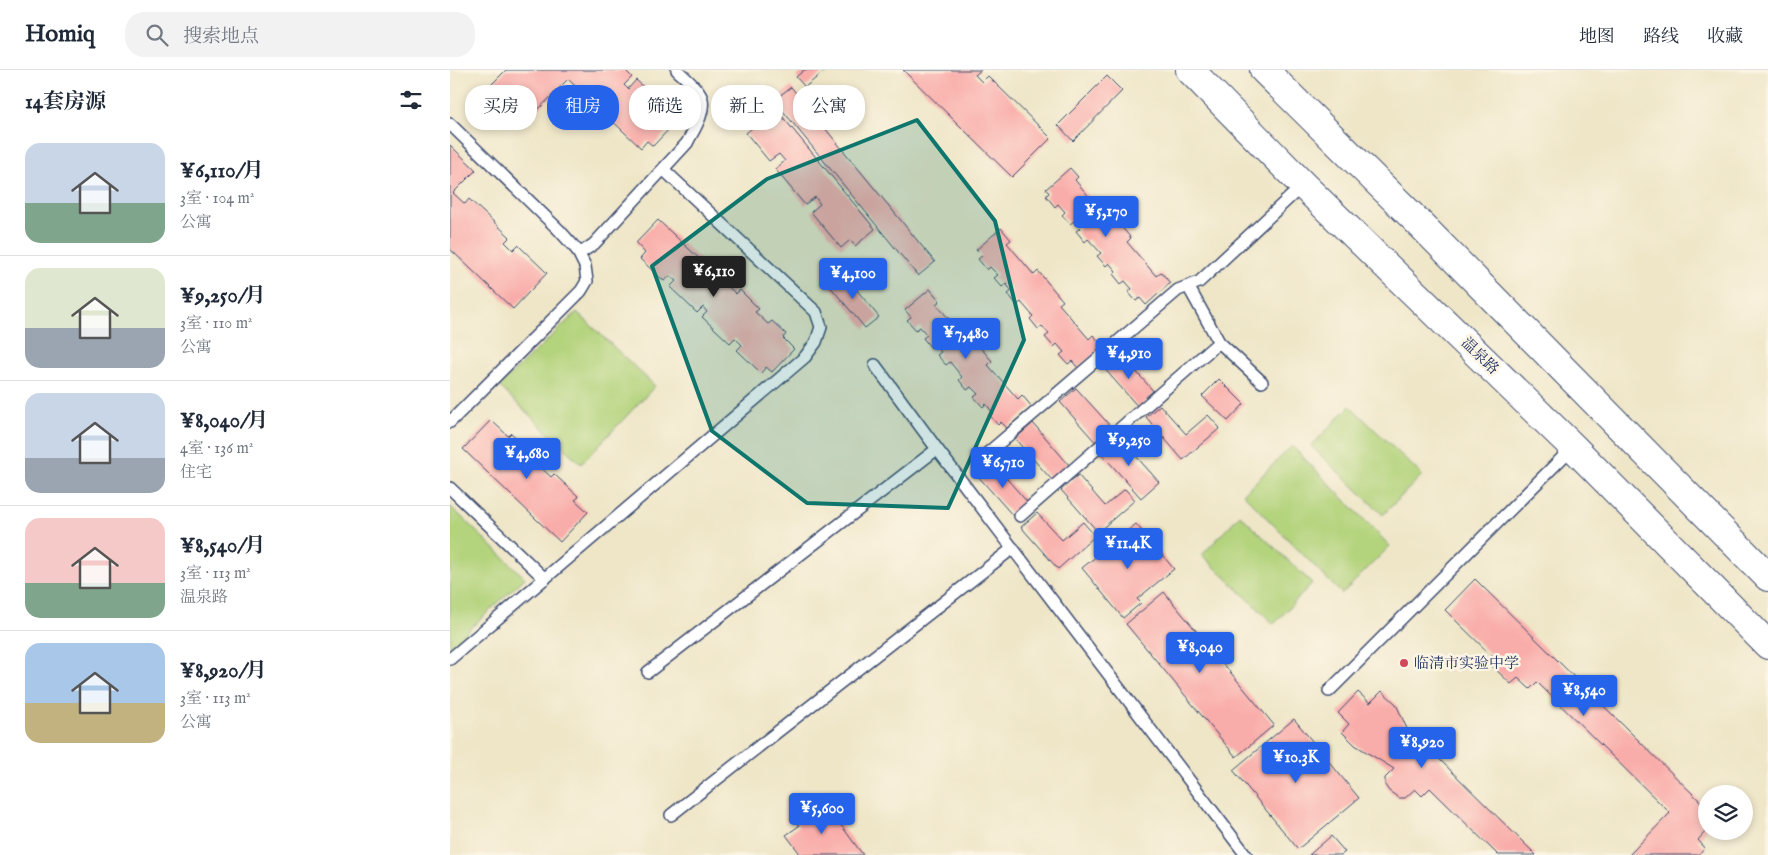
<!DOCTYPE html>
<html lang="zh">
<head>
<meta charset="utf-8">
<style>
  :root { --surface:#fff; --page:#f2f2f3; --text:#1f2937; --muted:#747a83; --line:#e0e1e3; --accent:#2563eb }
  body { margin:0; font-family:"IM FELL English","Noto Serif SC",serif; background:var(--page); color:var(--text); height:100vh; display:flex; flex-direction:column; font-size:19px; white-space:nowrap }
  * { box-sizing:border-box; margin:0 }
  p { font-size:16px; color:var(--muted) }
  .icon { flex:none; width:28px; height:28px; fill:none; stroke:currentColor; stroke-width:2; stroke-linecap:round; stroke-linejoin:round }
  .map { position:relative; flex:1; overflow:hidden }
  .sheet { display:flex; flex-direction:column; background:var(--surface); width:450px }
  .sheet>* { flex:none }
  .guide { position:absolute; left:15px; top:15px; width:475px; height:45px; display:flex; gap:10px }
  .fabs { position:absolute; left:1248px; top:715px; display:grid; gap:10px }
  .fabs a { display:grid; place-items:center; width:55px; height:55px; border-radius:50%; background:var(--surface); box-shadow:0 2px 8px #0003; font-size:25px }
  .price { position:absolute; translate:-50% -42px; padding:0 11px; border-radius:5px; background:var(--accent); color:#fff; font-size:16px; line-height:32px; filter:drop-shadow(0 1px 2px #0008) }
  .price::after { content:''; position:absolute; left:50%; top:30px; width:15px; height:11px; margin-left:-8px; background:inherit; clip-path:polygon(0 0,100% 0,50% 100%) }
  .price.on { background:#222; color:#fff }
  ul { padding:0; list-style:none }
  li { display:flex; align-items:center; gap:15px; height:125px; padding:0 25px }
  li+li { border-top:1px solid var(--line) }
  li span { display:grid; place-items:center; flex:none; width:140px; height:100px; border-radius:15px; color:#555 }
  li>.icon { margin-inline-start:auto }
  span .icon { width:60px; height:60px; fill:#fffc; stroke-width:1 }
  li b { font-size:21px }
  h2 { display:flex; justify-content:space-between; align-items:center; height:60px; padding:0 25px; font-size:21px }
  .tag { padding:0 18px; border-radius:20px; background:var(--surface); box-shadow:0 2px 8px #0003; font-size:18px; line-height:45px }
  .tag.on { background:var(--accent); color:#fff }
  header { display:flex; align-items:center; gap:30px; box-sizing:border-box; height:70px; padding:0 25px; background:var(--surface); border-bottom:1px solid var(--line) }
  header strong { font-size:24px }
  nav { display:flex; gap:28px; margin-inline-start:auto; font-size:18px }
  .search { width:350px; height:45px; background:var(--page); display:flex; align-items:center; gap:12px; box-sizing:border-box; padding:0 18px; border-radius:20px; color:var(--muted); font-size:19px }
  main { display:flex; flex:1; min-height:0 }
  .map>svg:first-child { display:block }
</style>
</head>
<body>
<header>
<strong>Homiq</strong>
<div class="search"><svg class="icon" aria-label="search" viewBox="0 0 24 24"><circle cx="10" cy="10" r="6"/><path d="M15 15l6 6"/></svg>搜索地点</div>
<nav><a>地图</a><a>路线</a><a>收藏</a></nav>
</header>
<main>
<section class="sheet">
<h2>14套房源<svg class="icon" aria-label="filters" viewBox="0 0 24 24"><path d="M4 7h16M4 17h16"/><circle cx="9" cy="7" r="2"/><circle cx="15" cy="17" r="2"/></svg></h2>
<ul>
<li><span style="background:linear-gradient(#c9d6e8 60%,#7fa58c 0)"><svg class="icon" aria-label="home" viewBox="0 0 24 24"><path d="M3 11l9-7 9 7M6 9v11h12V9"/></svg></span><div><b>¥6,110/月</b><p>3室 · 104 m²</p><p>公寓</p></div></li>
<li><span style="background:linear-gradient(#dfe7d0 60%,#9aa5b1 0)"><svg class="icon" aria-label="home" viewBox="0 0 24 24"><path d="M3 11l9-7 9 7M6 9v11h12V9"/></svg></span><div><b>¥9,250/月</b><p>3室 · 110 m²</p><p>公寓</p></div></li>
<li><span style="background:linear-gradient(#c9d6e8 65%,#9aa5b1 0)"><svg class="icon" aria-label="home" viewBox="0 0 24 24"><path d="M3 11l9-7 9 7M6 9v11h12V9"/></svg></span><div><b>¥8,040/月</b><p>4室 · 136 m²</p><p>住宅</p></div></li>
<li><span style="background:linear-gradient(#f6c9c9 65%,#7fa58c 0)"><svg class="icon" aria-label="home" viewBox="0 0 24 24"><path d="M3 11l9-7 9 7M6 9v11h12V9"/></svg></span><div><b>¥8,540/月</b><p>3室 · 113 m²</p><p>温泉路</p></div></li>
<li><span style="background:linear-gradient(#a9c7e8 60%,#c2b280 0)"><svg class="icon" aria-label="home" viewBox="0 0 24 24"><path d="M3 11l9-7 9 7M6 9v11h12V9"/></svg></span><div><b>¥8,920/月</b><p>3室 · 113 m²</p><p>公寓</p></div></li>
</ul>
</section>
<div class="map">
<svg width="1318" height="785" viewBox="0 0 1318 785">
  <rect width="100%" height="100%" fill="#fcf5e5"/>
  <filter id="ink" filterUnits="userSpaceOnUse"><feTurbulence type="fractalNoise" baseFrequency=".02" numOctaves="2"/><feDisplacementMap in="SourceGraphic" scale="10" xChannelSelector="R" yChannelSelector="G"/><feConvolveMatrix kernelMatrix="1 2 1 2 8 2 1 2 1" color-interpolation-filters="sRGB"/></filter>
  <filter id="wash" filterUnits="userSpaceOnUse"><feTurbulence type="fractalNoise" baseFrequency=".0096" numOctaves="4" result="noise"/><feDisplacementMap in="SourceGraphic" scale="20" xChannelSelector="R" yChannelSelector="G"/><feGaussianBlur stdDeviation="1.12" result="paint"/><feColorMatrix in="noise" values="0 0 0 0 0 0 0 0 0 0 0 0 0 0 0 0 0 1.4 0 .05"/><feComposite in="paint" operator="in"/></filter>
  <g filter="url(#wash)">
    <rect width="100%" height="100%" fill="#efe6c8"/>
    <path fill="#b3d37b" stroke="#67816c" d="M 127,242 L 205,316 L 131,394 L 49,316 Z
      M 900,336 L 972,405 L 933,445 L 861,376 Z
      M 842,376 L 940,476 L 892,524 L 793,424 Z
      M 0,436 L 75,508 L 0,577 Z
      M 790,445 L 862,513 L 824,554 L 752,485 Z"/>
    <g id="blocks">
      <path fill="#f9adaa" d="M 56,0 L 175,0 L 182,7 L 174,15 L 178,19 L 186,10 L 197,20 L 200,17 L 219,35 L 216,38 L 224,46 L 216,55 L 220,58 L 203,76 L 197,71 L 191,78 L 156,45 L 162,38 L 154,30 L 147,37 L 118,9 L 77,51 L 40,16 Z
        M 354,0 L 376,0 L 355,17 L 346,7 Z
        M 453,0 L 531,0 L 525,5 L 532,12 L 538,6 L 601,68 L 562,107 Z
        M 657,6 L 672,21 L 623,71 L 608,55 Z
        M 341,17 L 485,192 L 468,206 L 324,30 Z
        M 322,34 L 425,159 L 405,176 L 400,170 L 391,178 L 361,142 L 370,134 L 365,127 L 355,135 L 325,99 L 335,91 L 329,84 L 319,91 L 296,63 L 306,55 L 302,51 Z
        M 0,75 L 26,100 L 3,123 L 15,134 L 19,129 L 60,167 L 55,172 L 63,180 L 68,175 L 97,203 L 63,239 L 0,179 Z
        M 620,98 L 628,107 L 625,110 L 652,142 L 656,139 L 681,168 L 677,172 L 706,206 L 711,202 L 720,213 L 696,235 L 690,228 L 686,231 L 678,222 L 682,219 L 675,211 L 671,214 L 663,204 L 666,201 L 659,193 L 656,196 L 647,186 L 651,183 L 638,169 L 635,172 L 626,161 L 630,158 L 624,151 L 620,154 L 612,145 L 615,142 L 608,134 L 605,137 L 596,126 L 599,123 L 596,119 Z
        M 208,150 L 254,193 L 258,190 L 276,207 L 272,211 L 286,224 L 290,220 L 309,239 L 305,242 L 318,254 L 322,251 L 336,264 L 333,268 L 344,279 L 322,302 L 316,297 L 311,303 L 287,280 L 292,275 L 285,268 L 280,273 L 252,247 L 257,242 L 253,237 L 247,243 L 220,217 L 226,211 L 220,206 L 214,211 L 190,189 L 195,183 L 186,173 Z
        M 551,158 L 561,170 L 557,173 L 584,205 L 588,201 L 613,231 L 609,234 L 639,269 L 643,265 L 653,276 L 628,298 L 622,291 L 618,294 L 610,285 L 614,282 L 607,274 L 604,277 L 595,267 L 599,264 L 592,256 L 588,259 L 580,249 L 583,246 L 571,232 L 567,235 L 558,224 L 562,221 L 556,214 L 552,217 L 544,208 L 548,205 L 540,197 L 537,200 L 528,189 L 532,186 L 526,180 Z
        M 392,202 L 429,247 L 415,258 L 378,214 Z
        M 480,219 L 490,231 L 486,234 L 513,265 L 517,262 L 542,291 L 538,295 L 568,329 L 572,325 L 582,337 L 557,358 L 551,352 L 548,355 L 540,346 L 543,343 L 536,334 L 533,337 L 524,327 L 528,324 L 521,317 L 517,320 L 509,310 L 512,307 L 500,292 L 496,295 L 487,285 L 491,282 L 485,275 L 481,278 L 473,268 L 477,265 L 470,257 L 466,260 L 457,250 L 461,247 L 455,240 Z
        M 669,282 L 705,323 L 689,338 L 653,297 Z
        M 769,309 L 794,334 L 778,351 L 752,326 Z
        M 626,318 L 664,360 L 647,374 L 610,332 Z
        M 710,335 L 736,364 L 758,345 L 770,358 L 733,390 L 696,347 Z
        M 41,350 L 58,366 L 61,363 L 88,388 L 85,392 L 101,407 L 104,404 L 129,427 L 125,430 L 138,442 L 110,472 L 13,379 Z
        M 583,353 L 619,395 L 602,410 L 565,369 Z
        M 668,366 L 709,412 L 691,428 L 650,382 Z
        M 542,392 L 579,434 L 564,447 L 527,405 Z
        M 628,405 L 655,436 L 675,419 L 685,430 L 648,462 L 611,420 Z
        M 587,443 L 612,470 L 633,452 L 645,466 L 608,499 L 571,457 Z
        M 686,454 L 724,499 L 687,529 L 691,533 L 673,548 L 632,498 Z
        M 1025,509 L 1256,737 L 1256,761 L 1248,770 L 1255,778 L 1249,785 L 1179,785 L 1220,743 L 1087,612 L 1080,619 L 1068,608 L 1061,614 L 1042,596 L 1047,591 L 995,540 Z
        M 714,522 L 824,655 L 786,687 L 676,554 Z
        M 932,621 L 946,634 L 965,677 L 971,671 L 1086,785 L 1048,785 L 980,718 L 972,726 L 965,719 L 955,728 L 949,728 L 939,721 L 935,715 L 935,708 L 944,699 L 905,675 L 892,662 L 899,654 L 888,643 L 908,622 L 920,633 Z
        M 844,649 L 909,728 L 848,779 L 783,700 Z
        M 374,732 L 413,785 L 351,785 L 336,765 L 349,756 L 347,752 Z
        M 881,766 L 895,782 L 891,785 L 859,785 Z"/>
    </g>
  </g>
  <g filter="url(#ink)">
    <use href="#blocks" fill-opacity="0" stroke="#3b4a6e" stroke-width="1"/>
    <g fill="none" stroke-linecap="round" stroke-linejoin="round">
      <g stroke="#3b4a6e" stroke-width="14">
        <path id="service" d="M 0,54 L 109,160 L 127,180 L 135,196 L 137,211 L 131,221 L 0,352
          M 129,184 L 144,174 L 237,73 C 243,61 255,44 252,29 C 250,20 234,7 227,0
          M 738,216 L 769,272 L 812,312
          M 425,295 L 487,379 L 796,785
          M 533,387 L 728,220 L 749,212 L 853,115
          M 0,418 L 95,509
          M 570,446 L 769,272
          M 0,589 L 355,287 L 366,272 L 371,257 L 366,242 L 213,99
          M 198,602 L 487,379
          M 879,621 L 1123,377
          M 221,745 L 563,478"/>
      </g>
      <g stroke="#3b4a6e" stroke-width="30">
        <path id="secondary" d="M 740,0 L 853,115 L 1123,377 L 1318,575
          M 814,0 L 972,156 L 1318,507"/>
      </g>
      <use href="#service" stroke="#fff" stroke-width="11"/>
      <use href="#secondary" stroke="#fff" stroke-width="28"/>
    </g>
  </g>
  <path fill="#0f766e" fill-opacity="0.2" stroke="#0f766e" stroke-width="4" stroke-linejoin="round" d="M 467,50 L 545,151 L 574,270 L 498,438 L 357,433 L 262,361 L 202,196 L 317,109 Z"/>
  <circle fill="#d1495b" stroke="#fcf5e5" stroke-width="2" cx="954" cy="593" r="5"/>
  <g text-anchor="middle" dominant-baseline="central" stroke-width="5" stroke-linejoin="round" paint-order="stroke">
    <g font-size="15" fill="#1b2f5e" stroke="#fcf5e5">
      <text transform="translate(1030 286) rotate(44)">温泉路</text>
    </g>
    <g font-size="15" fill="#1b2f5e" stroke="#fcf5e5" text-anchor="start">
      <text x="964" y="593">临清市实验中学</text>
    </g>
  </g>
</svg>
<div class="fabs">
<a><svg class="icon" aria-label="layers" viewBox="0 0 24 24"><path d="M12 4l9 5-9 5-9-5zM3 14l9 5 9-5"/></svg></a>
</div>
<b class="price" style="left:656px;top:168px">¥5,170</b>
<b class="price on" style="left:264px;top:228px">¥6,110</b>
<b class="price" style="left:403px;top:230px">¥4,100</b>
<b class="price" style="left:516px;top:290px">¥7,480</b>
<b class="price" style="left:679px;top:310px">¥4,910</b>
<b class="price" style="left:679px;top:397px">¥9,250</b>
<b class="price" style="left:77px;top:410px">¥4,680</b>
<b class="price" style="left:553px;top:419px">¥6,710</b>
<b class="price" style="left:678px;top:500px">¥11.4K</b>
<b class="price" style="left:750px;top:604px">¥8,040</b>
<b class="price" style="left:1134px;top:647px">¥8,540</b>
<b class="price" style="left:972px;top:699px">¥8,920</b>
<b class="price" style="left:846px;top:714px">¥10.3K</b>
<b class="price" style="left:372px;top:765px">¥5,600</b>
<div class="guide">
<a class="tag">买房</a>
<a class="tag on">租房</a>
<a class="tag">筛选</a>
<a class="tag">新上</a>
<a class="tag">公寓</a>
</div>
</div>
</main>
</body>
</html>
